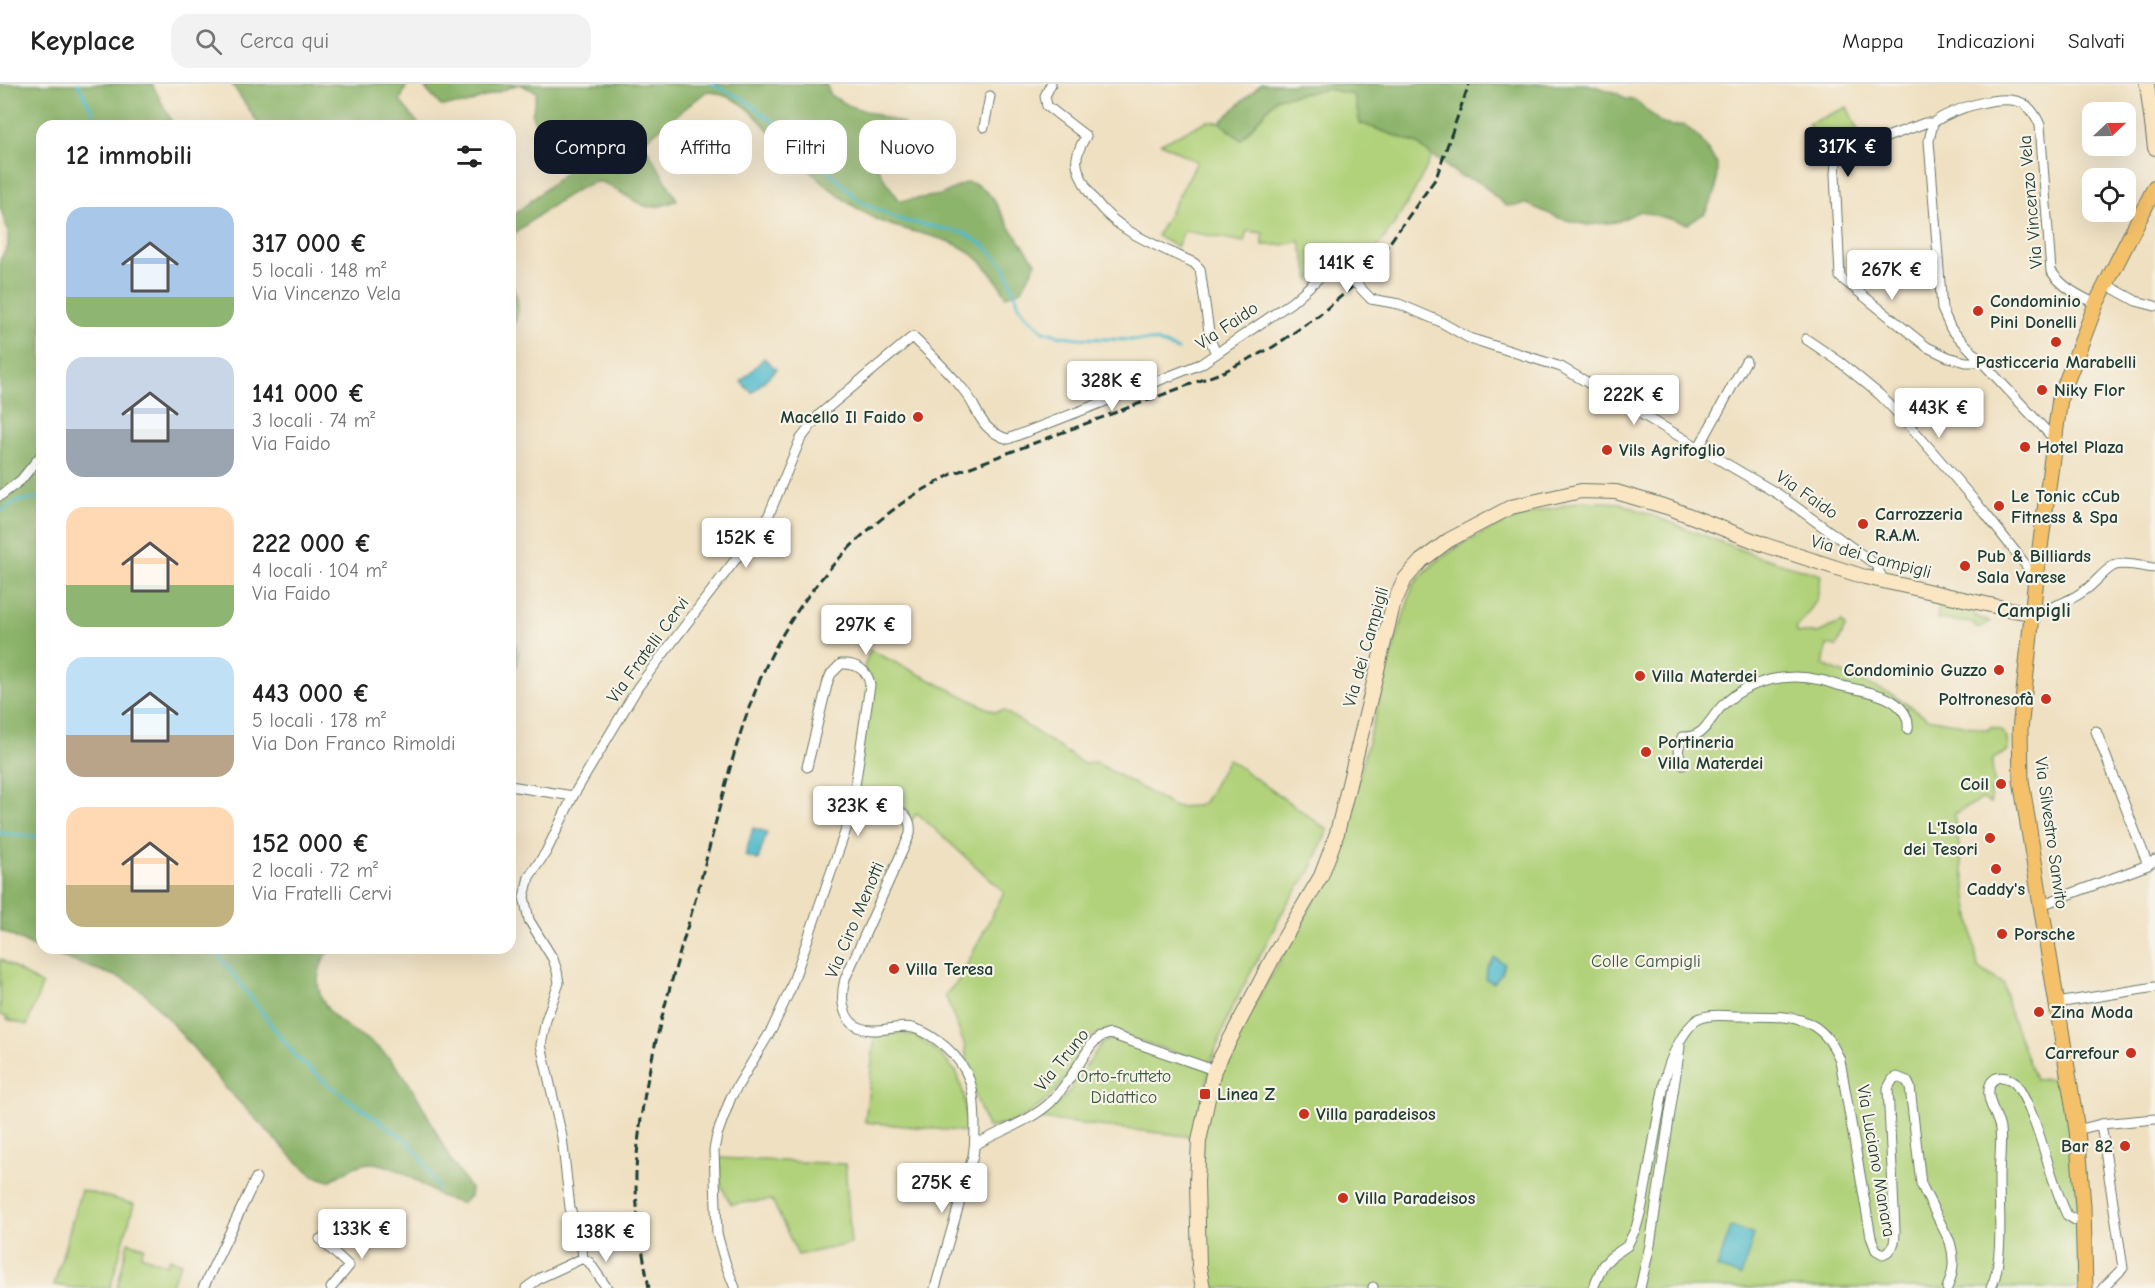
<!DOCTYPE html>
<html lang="it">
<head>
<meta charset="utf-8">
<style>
  :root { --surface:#fff; --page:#f2f2f2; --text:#222; --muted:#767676; --line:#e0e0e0; --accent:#111827 }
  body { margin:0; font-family:"Comic Neue",sans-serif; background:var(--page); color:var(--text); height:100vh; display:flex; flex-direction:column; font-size:22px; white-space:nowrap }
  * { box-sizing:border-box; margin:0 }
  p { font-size:20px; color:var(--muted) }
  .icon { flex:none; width:33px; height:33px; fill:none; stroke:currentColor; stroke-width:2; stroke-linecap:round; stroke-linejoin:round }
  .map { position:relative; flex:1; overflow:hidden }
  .details { position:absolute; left:36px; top:36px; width:480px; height:834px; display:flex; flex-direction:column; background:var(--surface); border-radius:18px; box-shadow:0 6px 24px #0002 }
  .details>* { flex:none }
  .guide { position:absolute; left:534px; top:36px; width:570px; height:54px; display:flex; gap:12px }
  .needle { width:39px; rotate:68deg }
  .controls { position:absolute; left:2082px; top:18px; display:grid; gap:12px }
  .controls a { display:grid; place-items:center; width:54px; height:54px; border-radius:12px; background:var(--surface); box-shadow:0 6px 24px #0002; font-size:30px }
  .price { position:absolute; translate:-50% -51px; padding:0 14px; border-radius:6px; background:#fff; color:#222; font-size:20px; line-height:39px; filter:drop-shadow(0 2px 3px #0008) }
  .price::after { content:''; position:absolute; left:50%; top:36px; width:18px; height:14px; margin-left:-9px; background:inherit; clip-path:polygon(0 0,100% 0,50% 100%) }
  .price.on { background:var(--accent); color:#fff }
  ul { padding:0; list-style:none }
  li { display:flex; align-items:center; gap:18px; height:150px; padding:0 30px }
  li span { display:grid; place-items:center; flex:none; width:168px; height:120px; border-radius:18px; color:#555 }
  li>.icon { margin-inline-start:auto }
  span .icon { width:72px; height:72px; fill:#fffc; stroke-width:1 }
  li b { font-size:26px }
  h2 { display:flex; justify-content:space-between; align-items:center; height:72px; padding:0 30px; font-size:26px }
  .pill { padding:0 21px; border-radius:18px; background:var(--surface); box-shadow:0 6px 24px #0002; font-size:21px; line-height:54px }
  .pill.on { background:var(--accent); color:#fff }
  header { display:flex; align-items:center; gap:36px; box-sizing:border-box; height:84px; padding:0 30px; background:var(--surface); border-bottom:2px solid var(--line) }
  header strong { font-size:28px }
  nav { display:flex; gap:33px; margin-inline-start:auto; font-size:21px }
  .search { width:420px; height:54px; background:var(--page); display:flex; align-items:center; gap:15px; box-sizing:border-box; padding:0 21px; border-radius:18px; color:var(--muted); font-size:22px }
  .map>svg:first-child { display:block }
</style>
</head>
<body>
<header>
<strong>Keyplace</strong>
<div class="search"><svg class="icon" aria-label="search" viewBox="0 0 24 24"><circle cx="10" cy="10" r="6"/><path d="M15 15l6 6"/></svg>Cerca qui</div>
<nav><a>Mappa</a><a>Indicazioni</a><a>Salvati</a></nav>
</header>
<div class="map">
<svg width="2155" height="1204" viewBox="0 0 2155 1204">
  <rect width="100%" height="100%" fill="#f7f3e8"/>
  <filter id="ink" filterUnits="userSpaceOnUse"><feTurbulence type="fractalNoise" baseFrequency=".0167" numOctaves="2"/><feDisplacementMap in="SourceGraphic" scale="12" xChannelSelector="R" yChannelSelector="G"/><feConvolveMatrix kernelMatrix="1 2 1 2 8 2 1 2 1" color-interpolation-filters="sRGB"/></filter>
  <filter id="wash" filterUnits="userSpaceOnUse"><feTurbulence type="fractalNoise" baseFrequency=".008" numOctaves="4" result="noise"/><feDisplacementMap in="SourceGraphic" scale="24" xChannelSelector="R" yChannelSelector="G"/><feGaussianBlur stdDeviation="1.35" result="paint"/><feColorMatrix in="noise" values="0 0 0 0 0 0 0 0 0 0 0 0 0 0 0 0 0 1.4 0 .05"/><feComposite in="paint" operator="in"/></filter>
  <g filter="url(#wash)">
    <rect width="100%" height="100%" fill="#efe0c1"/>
    <path fill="#b1d27a" stroke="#688857" stroke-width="1.5" d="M 1328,5 L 1355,11 L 1360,39 L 1418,60 L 1432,72 C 1412,115 1389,153 1357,187 L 1348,182 L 1346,175 L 1329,172 L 1310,196 L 1300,157 L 1282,161 L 1263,161 L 1263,149 L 1247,147 L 1244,158 L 1184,147 L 1177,163 L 1157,152 L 1197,78 L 1161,59 L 1207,37 L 1220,38 L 1241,56 L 1277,14 Z
      M 1847,23 L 1863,58 L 1832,80 L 1808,40 Z
      M 1583,417 L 1620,419 L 1757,472 L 1821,491 L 1817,516 L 1796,545 L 1798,549 L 1818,549 L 1842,538 L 1845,543 L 1837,562 L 1827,561 L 1823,581 L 1891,610 L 1928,634 L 1988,646 L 1991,643 L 2001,646 L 2007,654 L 2008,667 L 1993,675 L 1992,681 L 1995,707 L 1990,707 L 1991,719 L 1982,715 L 1954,730 L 1978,884 L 2004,900 L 2008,923 L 2035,996 L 2060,994 L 2078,1090 L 2081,1204 L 1207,1204 L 1203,1184 L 1202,1058 L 1218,983 L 1329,792 L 1344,750 L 1391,572 L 1413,502 C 1432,473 1488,444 1521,433 C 1541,426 1563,422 1583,417 Z
      M 1939,519 L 1974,525 L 1975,532 L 1990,538 L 1980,544 L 1976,544 L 1973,539 L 1937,535 Z
      M 870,566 L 995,628 L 1003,626 L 1084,680 L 1095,678 L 1175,723 L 1197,722 L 1205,717 L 1228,675 L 1328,746 L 1309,789 L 1288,818 L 1230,928 L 1210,980 L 1107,946 C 1102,949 1094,951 1090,955 C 1081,963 1072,984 1065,995 C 1049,1019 1016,1043 987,1043 L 969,995 L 965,962 L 945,911 L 959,896 L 1004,808 L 917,729 L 910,738 L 879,718 L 859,723 L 855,713 L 870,601 L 864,583 Z
      M 0,875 L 42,901 L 27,941 L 7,935 L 8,933 L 0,931 Z
      M 900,949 L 916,952 L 939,969 L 957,989 L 964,1012 L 967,1048 L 865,1038 L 875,951 Z
      M 1113,954 L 1210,985 L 1194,1053 L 1040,1035 L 1066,1012 L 1101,960 Z
      M 719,1074 L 845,1080 L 851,1160 L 798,1171 L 772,1116 L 731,1120 L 721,1102 Z
      M 81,1106 L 134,1120 L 110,1204 L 74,1204 L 54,1201 Z
      M 128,1158 L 144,1163 L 141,1171 L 167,1181 L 170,1174 L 181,1179 L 170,1204 L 117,1204 Z"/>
    <path fill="#8cb46a" stroke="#56784f" stroke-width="1.5" d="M 0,0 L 152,0 L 174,42 L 42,42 L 42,864 L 332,864 C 319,878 314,897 322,915 C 333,941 363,949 383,968 C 415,998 430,1039 451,1076 C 457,1086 465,1096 471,1106 L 470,1112 L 462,1119 C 450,1118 442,1114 432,1107 C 415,1096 393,1080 372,1079 C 358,1078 341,1091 329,1097 L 314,1092 L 296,1077 L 224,1002 L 196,967 L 147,911 L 126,896 L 36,864 L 0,846 L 0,176 L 8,162 L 8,147 L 0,123 Z
      M 232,0 L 407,0 L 400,17 L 420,42 L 260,42 Z
      M 421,0 L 826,0 L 831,12 L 850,22 L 904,40 L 892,59 L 881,66 L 877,82 L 886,98 L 900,117 L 941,111 L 967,98 L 978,101 L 992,113 L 1009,142 L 1036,179 L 1022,206 L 1006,212 C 995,192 980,172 959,162 C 933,149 902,148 876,135 C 838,116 806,85 777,53 L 772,50 C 750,25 742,14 707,7 L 643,58 L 677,116 C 644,131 641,119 613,104 C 610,102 605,99 601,98 C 584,95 523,142 510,154 L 510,134 L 573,82 L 539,50 L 532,31 L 537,8 L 519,0 L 466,20 L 441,22 Z
      M 1261,0 L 1587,0 L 1617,9 L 1625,15 L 1635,16 L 1661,39 L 1672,42 L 1685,41 L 1701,56 L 1717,80 L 1716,106 L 1705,129 L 1688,140 L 1640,127 L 1617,138 L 1587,141 L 1559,134 L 1527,120 L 1506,122 L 1479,98 L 1460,92 L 1432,72 L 1418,60 L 1360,39 L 1354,11 L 1328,5 L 1277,14 L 1241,56 L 1220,38 Z
      M 510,200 C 521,215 520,232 510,246 Z
      M 510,538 L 518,569 L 517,581 L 510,586 Z"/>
    <path fill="#4fbacc" stroke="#377c80" stroke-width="1.5" d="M 764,274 L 776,285 L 752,309 L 741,298 Z
      M 753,744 L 767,748 L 758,776 L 745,772 Z
      M 1495,874 L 1504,879 L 1501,890 L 1494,899 L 1486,895 L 1487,884 Z
      M 1731,1143 L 1754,1151 L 1741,1192 L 1717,1184 Z"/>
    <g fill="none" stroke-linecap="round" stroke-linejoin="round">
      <path stroke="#4fbacc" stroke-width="3" d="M 78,0 L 92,27 L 95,42
        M 711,0 L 744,15 L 791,52 L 861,118 L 901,136 L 964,149 L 985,162 L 1005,183 L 1019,221 L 1024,229 L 1043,247 L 1062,252 L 1079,254 L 1156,257 L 1178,266
        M 0,428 L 17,417 L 42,414
        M 0,749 L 42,753
        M 213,864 L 297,974 L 330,1002 L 409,1058 L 421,1074 L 438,1104"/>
    </g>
  </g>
  <g filter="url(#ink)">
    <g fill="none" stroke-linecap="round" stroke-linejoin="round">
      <g stroke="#687665" stroke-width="11">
        <path id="street" d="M 1051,0 L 1045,12 L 1047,22 L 1086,52 C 1073,74 1074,81 1086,103 C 1110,146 1152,159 1194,179 L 1200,185 L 1210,255 L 1216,270
          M 1933,39 L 1925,39 L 1846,68 L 1836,78 L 1835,90 L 1840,193 L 1927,263 L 1948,273 L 1966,278 L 1982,278 L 2053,354
          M 984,43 L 990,12
          M 2107,201 L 2136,217 L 2155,222
          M 1371,215 L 1399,220 L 1439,237 L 1469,254 L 1561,283 L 1778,410 L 1876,481 L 1884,498
          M 1806,255 L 1840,278 L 1880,311 L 1913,345 L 1985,429 L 2036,494
          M 1982,278 L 1951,245 L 1942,225 L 1929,57 L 1933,39 C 1951,25 2007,6 2027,22 C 2033,27 2037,34 2040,41 L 2051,187 C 2063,204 2078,211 2096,220
          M 1699,363 L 1746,277
          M 0,412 L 21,396 L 42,370
          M 2032,529 C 2053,524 2071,517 2088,504 C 2096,498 2104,487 2113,482 C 2124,477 2143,483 2155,484
          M 2096,647 L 2148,781
          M 1683,681 L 1678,667 L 1682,653 C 1707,654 1708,634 1725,619 C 1750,596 1788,588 1820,596 C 1827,597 1834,601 1842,602 C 1856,605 1868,607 1882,612 C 1896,617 1910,629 1908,645
          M 807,683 L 828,597 L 831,590 L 841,580 C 856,579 868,586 870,601 L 855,702 L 855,713 L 859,723
          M 510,702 L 573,712 L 546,768 L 529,793 L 524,813 L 529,836 L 553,875 L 557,887 L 559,899 L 546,936 L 541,961 L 562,1053 L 570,1124 L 581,1157 L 583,1174 L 589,1178 L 607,1204
          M 573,712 L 638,603 L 768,433 L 800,356 L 819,331 L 910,255 L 913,253 C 930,270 947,286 962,304 C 980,325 977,345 1008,355 L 1201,280 L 1292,218 L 1329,185 L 1334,183 L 1342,185
          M 2041,821 L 2148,781 L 2155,776
          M 2057,919 L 2155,903
          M 2101,1040 L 2123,1184 L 2103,1204
          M 2077,1046 L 2101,1040 L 2155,1035
          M 975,1061 C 999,1047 1032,1037 1052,1017 C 1067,1001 1079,979 1092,960 L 1100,953 L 1110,950 L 1214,986
          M 320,1155 L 349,1182 L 331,1204
          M 203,1204 L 256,1094
          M 526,1204 L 540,1194 L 583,1174
          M 735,1204 L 726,1181 L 717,1150 L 714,1066 L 717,1051 L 731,1013 L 772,945 L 790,906 L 851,731 C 857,725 862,720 871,718 C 877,716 883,720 889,722 C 903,728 912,733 910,750 L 845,895 C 839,918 843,945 872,946 C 885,947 900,941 913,944 C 935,950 961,973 969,995 C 976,1012 976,1054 973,1072 L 935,1204
          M 1373,1204 L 1373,1203
          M 1593,1204 L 1603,1181 L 1611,1173 L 1627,1162 L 1636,1144 L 1642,1122 L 1665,995 C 1669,977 1682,946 1698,935 C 1709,929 1727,932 1739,932 C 1785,933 1819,926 1840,976 L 1871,1153 L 1876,1166 L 1883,1170 C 1895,1165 1895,1158 1895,1146 L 1888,1004 L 1893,995 L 1897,993 L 1907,997 L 1910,1003 L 1921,1100 L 1950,1158 C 1955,1175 1954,1188 1947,1204
          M 1640,1204 L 1650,1161 L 1680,963
          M 1991,1204 C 2004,1177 1999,1126 1999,1095 C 1999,1079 2002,1061 2000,1045 C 1998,1032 1987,1019 1989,1006 C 1990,988 2011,991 2018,1003 C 2042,1042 2047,1089 2067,1131 L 2075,1136 L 2084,1137"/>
      </g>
      <g stroke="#687665" stroke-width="16">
        <path id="secondary" d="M 2147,0 L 2155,64
          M 1203,1204 L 1199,1183 L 1197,1098 L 1199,1057 L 1214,986 L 1276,868 L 1321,792 L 1329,771 L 1337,749 L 1393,521 L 1405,495 L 1421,477 L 1449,456 L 1511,423 L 1581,407 L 1616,408 L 1670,424 L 1765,461 L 1865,493 L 2008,525 L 2032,529"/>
      </g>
      <g stroke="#687665" stroke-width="17">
        <path id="primary" d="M 2085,1204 L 2083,1122 L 2077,1046 L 2021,696 L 2020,646 L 2036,494 L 2060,314 L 2096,220 L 2155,103"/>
      </g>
      <use href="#street" stroke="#fff" stroke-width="9"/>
      <use href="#secondary" stroke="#fbe6c4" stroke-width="14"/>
      <use href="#primary" stroke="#f4c16b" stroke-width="15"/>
      <path stroke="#1f3d34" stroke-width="3" stroke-dasharray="9 4.5" stroke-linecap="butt" d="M 649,1204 C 641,1161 633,1115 637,1072 C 644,977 676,886 701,795 C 722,717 742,617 784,548 C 813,499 852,456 897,423 C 914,410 934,400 952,390 L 1223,288 L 1273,263 L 1318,232 L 1352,203 L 1383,168 L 1436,94 L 1469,0"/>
      <g stroke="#687665" stroke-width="11" stroke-linecap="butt">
        <path id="street-bridge" d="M 1342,185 L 1371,215"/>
      </g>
      <use href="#street-bridge" stroke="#fff" stroke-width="9"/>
    </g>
  </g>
  <g fill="#c8321e" stroke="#f7f3e8" stroke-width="2">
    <circle cx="1978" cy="227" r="6"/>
    <circle cx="2056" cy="258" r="6"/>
    <circle cx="2042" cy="306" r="6"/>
    <circle cx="918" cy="333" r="6"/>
    <circle cx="2025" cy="363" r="6"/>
    <circle cx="1607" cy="366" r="6"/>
    <circle cx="1999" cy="422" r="6"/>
    <circle cx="1863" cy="440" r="6"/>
    <circle cx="1965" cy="482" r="6"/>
    <circle cx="1999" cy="586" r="6"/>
    <circle cx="1640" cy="592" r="6"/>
    <circle cx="2046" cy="615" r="6"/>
    <circle cx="1646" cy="668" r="6"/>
    <circle cx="2001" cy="700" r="6"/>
    <circle cx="1990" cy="754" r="6"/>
    <circle cx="1996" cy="785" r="6"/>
    <circle cx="2002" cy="850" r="6"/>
    <circle cx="894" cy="885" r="6"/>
    <circle cx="2039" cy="928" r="6"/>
    <circle cx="2131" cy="969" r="6"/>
    <rect x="1199" y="1004" width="12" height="12" rx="3"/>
    <circle cx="1304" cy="1030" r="6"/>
    <circle cx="2125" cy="1062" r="6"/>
    <circle cx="1343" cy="1114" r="6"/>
  </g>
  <g text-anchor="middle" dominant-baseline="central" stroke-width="4.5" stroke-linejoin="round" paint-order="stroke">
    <g font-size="18" fill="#1f3d34" stroke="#f7f3e8">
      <text transform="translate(2031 118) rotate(-95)">Via Vincenzo Vela</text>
      <text transform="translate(1227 242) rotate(-34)">Via Faido</text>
      <text transform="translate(1807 411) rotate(35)">Via Faido</text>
      <text transform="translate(1871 473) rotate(15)">Via dei Campigli</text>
      <text transform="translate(1366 563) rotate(-74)">Via dei Campigli</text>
      <text transform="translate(648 566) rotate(-54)">Via Fratelli Cervi</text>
      <text transform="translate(2051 749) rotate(82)">Via Silvestro Sanvito</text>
      <text transform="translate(855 836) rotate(-67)">Via Ciro Menotti</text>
      <text transform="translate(1062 976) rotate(-51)">Via Truno</text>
      <text transform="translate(1876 1077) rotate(80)">Via Luciano Manara</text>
    </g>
    <g font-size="18" font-weight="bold" fill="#1f3d34" stroke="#f7f3e8" text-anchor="start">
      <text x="1990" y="217">Condominio<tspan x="1990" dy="21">Pini Donelli</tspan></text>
      <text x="2056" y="278" text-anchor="middle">Pasticceria Marabelli</text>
      <text x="2054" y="306">Niky Flor</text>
      <text x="906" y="333" text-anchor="end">Macello Il Faido</text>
      <text x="2037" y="363">Hotel Plaza</text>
      <text x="1619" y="366">Vils Agrifoglio</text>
      <text x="2011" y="412">Le Tonic cCub<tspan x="2011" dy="21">Fitness &amp; Spa</tspan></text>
      <text x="1875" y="430">Carrozzeria<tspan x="1875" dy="21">R.A.M.</tspan></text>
      <text x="1977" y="472">Pub &amp; Billiards<tspan x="1977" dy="21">Sala Varese</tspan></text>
      <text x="1987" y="586" text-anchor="end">Condominio Guzzo</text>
      <text x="1652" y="592">Villa Materdei</text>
      <text x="2034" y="615" text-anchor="end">Poltronesofà</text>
      <text x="1658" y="658">Portineria<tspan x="1658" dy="21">Villa Materdei</tspan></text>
      <text x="1989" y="700" text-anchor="end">Coil</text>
      <text x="1978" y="744" text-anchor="end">L'Isola<tspan x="1978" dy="21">dei Tesori</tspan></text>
      <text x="1996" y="805" text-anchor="middle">Caddy's</text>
      <text x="2014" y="850">Porsche</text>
      <text x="906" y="885">Villa Teresa</text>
      <text x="2051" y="928">Zina Moda</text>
      <text x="2119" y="969" text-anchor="end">Carrefour</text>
      <text x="1217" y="1010">Linea Z</text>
      <text x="1316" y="1030">Villa paradeisos</text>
      <text x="2113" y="1062" text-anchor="end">Bar 82</text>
      <text x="1355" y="1114">Villa Paradeisos</text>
    </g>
    <g font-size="18" fill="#3c5b42" stroke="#f7f3e8">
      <text x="1646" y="877">Colle Campigli</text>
      <text x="1124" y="992">Orto-frutteto<tspan x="1124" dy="21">Didattico</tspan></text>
    </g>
    <g font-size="20" font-weight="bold" fill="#1f3d34" stroke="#f7f3e8">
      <text x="2034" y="526">Campigli</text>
    </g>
  </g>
</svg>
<div class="controls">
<a><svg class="needle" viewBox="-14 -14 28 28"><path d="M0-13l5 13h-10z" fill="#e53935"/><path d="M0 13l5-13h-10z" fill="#767676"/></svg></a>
<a><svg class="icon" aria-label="locate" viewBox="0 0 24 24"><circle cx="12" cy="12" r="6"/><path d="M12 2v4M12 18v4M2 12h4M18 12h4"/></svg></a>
</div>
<b class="price on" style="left:1848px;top:94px">317K €</b>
<b class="price" style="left:1347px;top:210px">141K €</b>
<b class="price" style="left:1892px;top:217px">267K €</b>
<b class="price" style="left:1112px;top:328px">328K €</b>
<b class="price" style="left:1634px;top:342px">222K €</b>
<b class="price" style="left:1939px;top:355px">443K €</b>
<b class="price" style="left:746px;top:485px">152K €</b>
<b class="price" style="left:866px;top:572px">297K €</b>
<b class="price" style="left:858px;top:753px">323K €</b>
<b class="price" style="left:942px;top:1130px">275K €</b>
<b class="price" style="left:362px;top:1176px">133K €</b>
<b class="price" style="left:606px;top:1179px">138K €</b>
<div class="guide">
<a class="pill on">Compra</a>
<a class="pill">Affitta</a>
<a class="pill">Filtri</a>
<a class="pill">Nuovo</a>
</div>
<section class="details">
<h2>12 immobili<svg class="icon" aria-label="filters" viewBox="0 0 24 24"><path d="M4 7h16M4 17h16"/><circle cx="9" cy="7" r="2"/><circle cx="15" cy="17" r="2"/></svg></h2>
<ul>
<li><span style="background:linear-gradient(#a9c7e8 75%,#8fb573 0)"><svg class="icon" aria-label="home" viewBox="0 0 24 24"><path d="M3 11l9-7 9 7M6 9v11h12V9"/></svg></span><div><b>317 000 €</b><p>5 locali · 148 m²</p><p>Via Vincenzo Vela</p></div></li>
<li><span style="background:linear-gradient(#c9d6e8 60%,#9aa5b1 0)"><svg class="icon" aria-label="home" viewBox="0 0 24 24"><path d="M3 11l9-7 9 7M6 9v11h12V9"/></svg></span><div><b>141 000 €</b><p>3 locali · 74 m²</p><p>Via Faido</p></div></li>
<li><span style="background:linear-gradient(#ffd9b3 65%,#8fb573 0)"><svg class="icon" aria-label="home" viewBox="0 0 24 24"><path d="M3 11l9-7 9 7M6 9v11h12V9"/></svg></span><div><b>222 000 €</b><p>4 locali · 104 m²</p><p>Via Faido</p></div></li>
<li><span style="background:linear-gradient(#bfe0f5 65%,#b9a48a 0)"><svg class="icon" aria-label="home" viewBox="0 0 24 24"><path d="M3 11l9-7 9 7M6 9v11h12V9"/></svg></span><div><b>443 000 €</b><p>5 locali · 178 m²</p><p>Via Don Franco Rimoldi</p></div></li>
<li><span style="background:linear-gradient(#ffd9b3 65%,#c2b280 0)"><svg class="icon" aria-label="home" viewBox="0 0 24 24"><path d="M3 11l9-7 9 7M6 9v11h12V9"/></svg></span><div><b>152 000 €</b><p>2 locali · 72 m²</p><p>Via Fratelli Cervi</p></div></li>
</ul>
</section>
</div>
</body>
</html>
